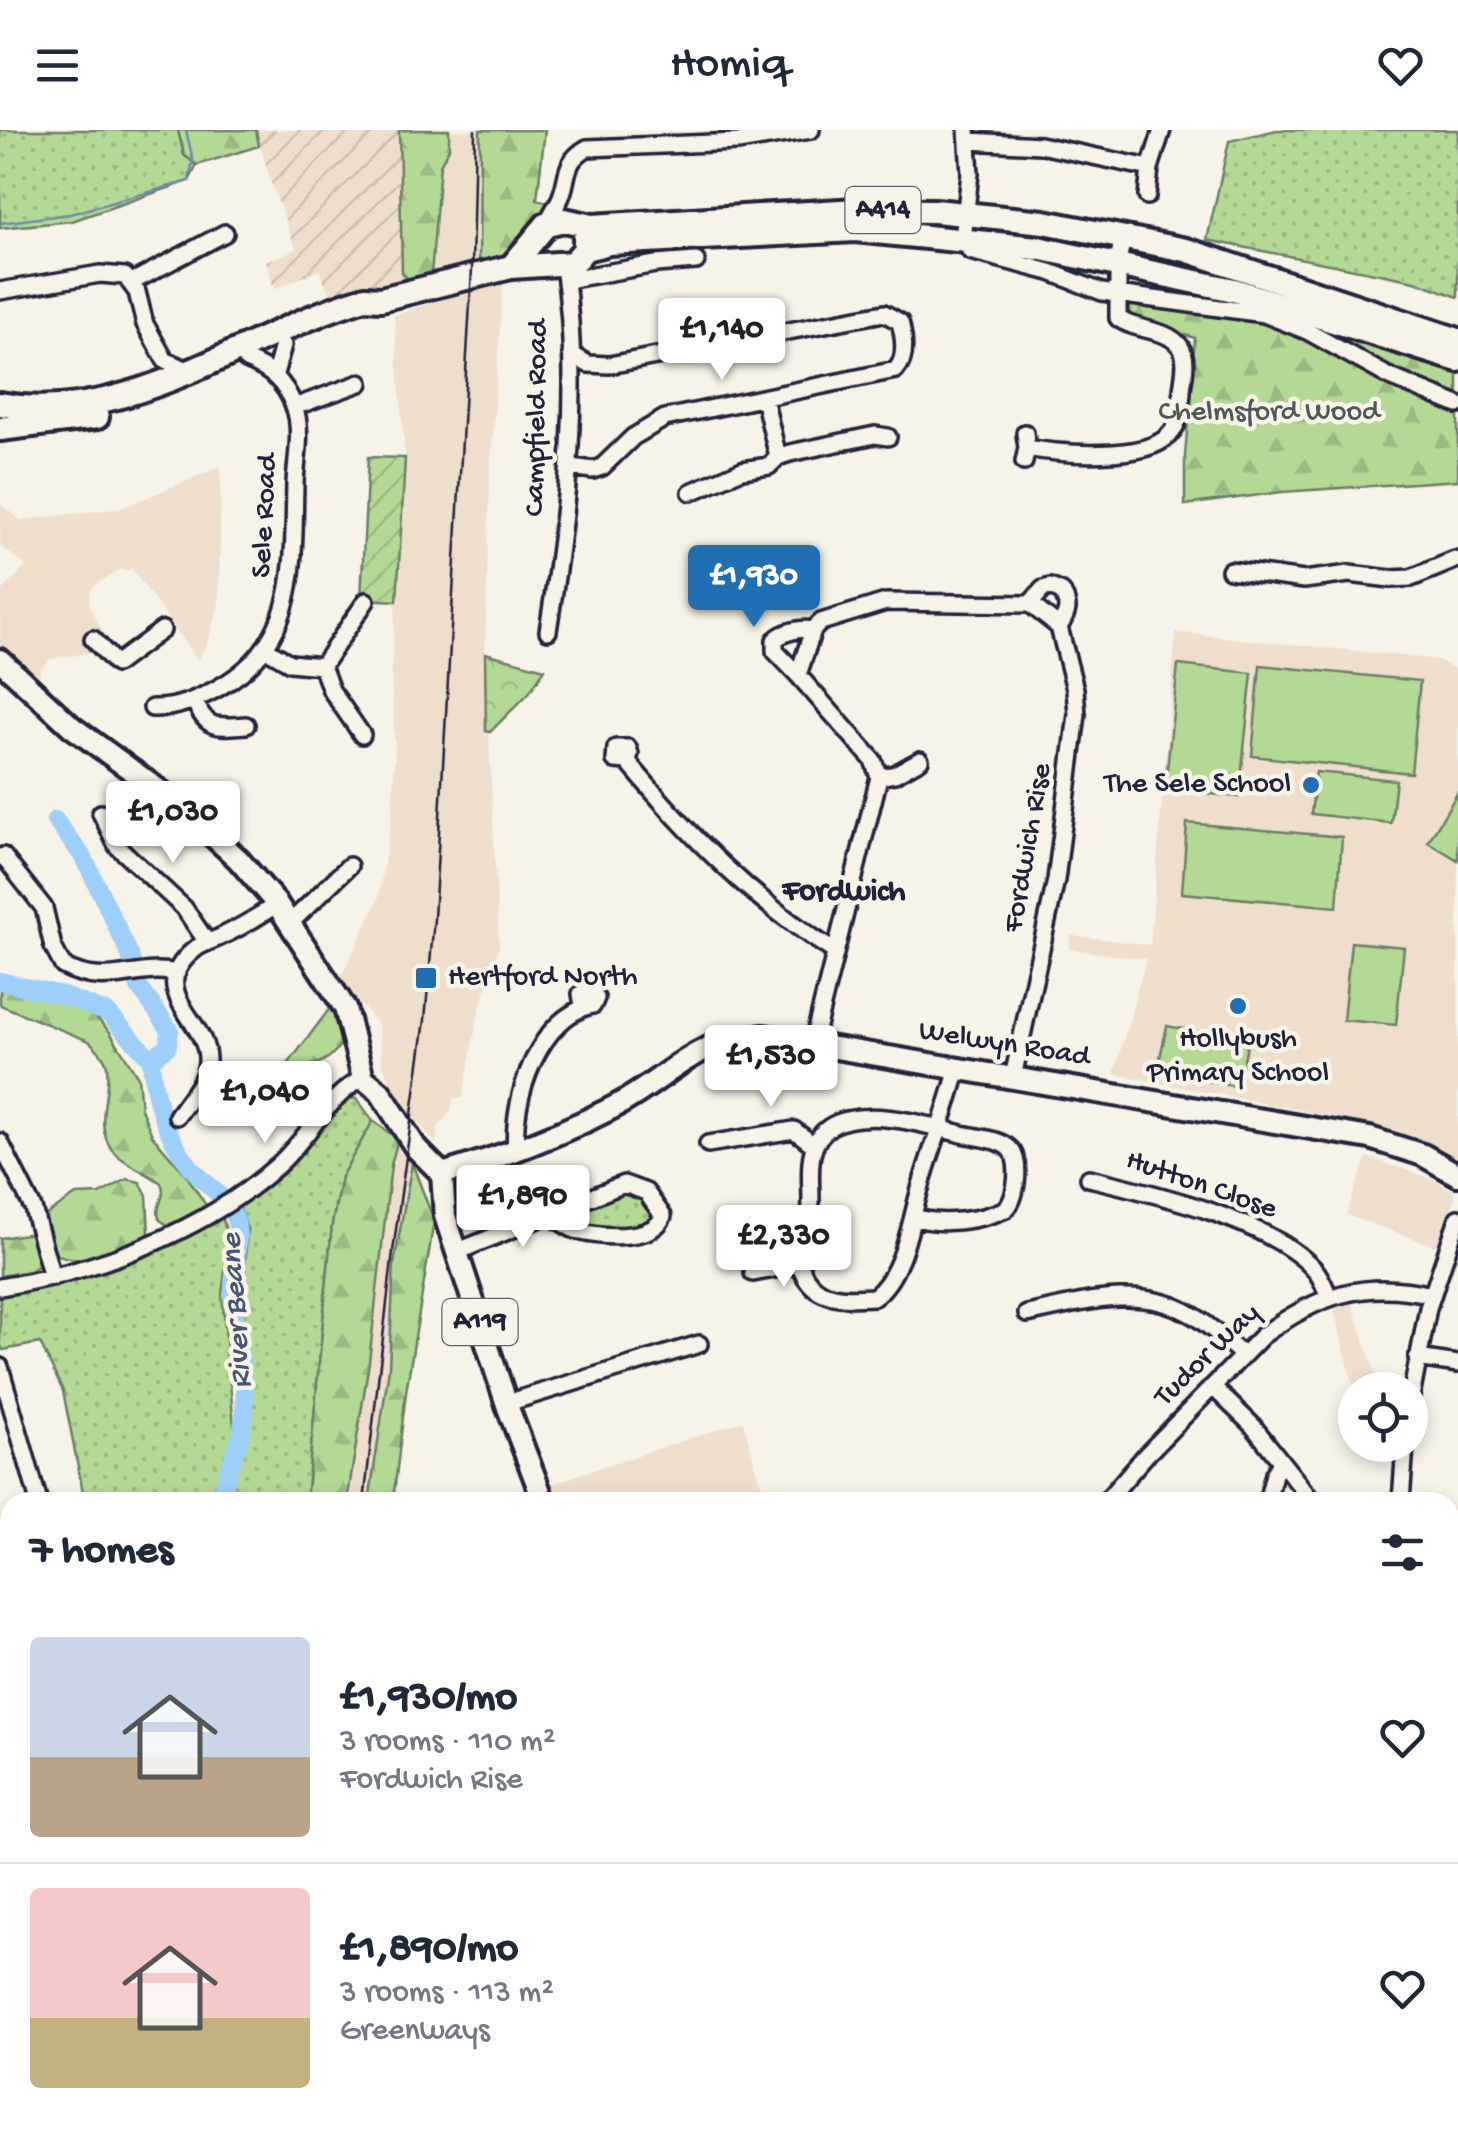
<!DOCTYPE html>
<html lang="en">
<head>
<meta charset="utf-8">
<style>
  :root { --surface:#fff; --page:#f2f2f3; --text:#1f2937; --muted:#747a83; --line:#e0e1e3; --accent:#1f6fb2 }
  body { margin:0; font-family:"Gochi Hand",sans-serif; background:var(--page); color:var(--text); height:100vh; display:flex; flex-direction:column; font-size:38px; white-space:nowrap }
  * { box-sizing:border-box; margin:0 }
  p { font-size:32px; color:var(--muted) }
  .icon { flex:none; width:55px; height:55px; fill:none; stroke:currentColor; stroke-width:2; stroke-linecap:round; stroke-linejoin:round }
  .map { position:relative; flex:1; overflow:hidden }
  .sheet { position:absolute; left:0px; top:1362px; width:1460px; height:642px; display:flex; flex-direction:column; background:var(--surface); border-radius:30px 30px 0 0; box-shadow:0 5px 15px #0003 }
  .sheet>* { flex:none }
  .controls { position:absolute; left:1338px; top:1242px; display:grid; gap:20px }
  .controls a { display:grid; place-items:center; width:90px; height:90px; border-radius:50%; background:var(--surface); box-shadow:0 5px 15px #0003; font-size:50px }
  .price { position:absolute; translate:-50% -85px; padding:0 22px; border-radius:10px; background:#fff; color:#222; font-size:32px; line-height:65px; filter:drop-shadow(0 2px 5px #0008) }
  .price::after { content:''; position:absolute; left:50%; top:60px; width:30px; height:22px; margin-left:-15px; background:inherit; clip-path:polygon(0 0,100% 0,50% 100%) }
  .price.active { background:var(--accent); color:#fff }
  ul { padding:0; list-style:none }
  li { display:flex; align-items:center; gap:30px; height:250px; padding:0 30px }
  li+li { border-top:2px solid var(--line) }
  li span { display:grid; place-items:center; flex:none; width:280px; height:200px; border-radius:10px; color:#555 }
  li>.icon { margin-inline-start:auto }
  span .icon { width:120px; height:120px; fill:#fffc; stroke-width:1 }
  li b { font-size:42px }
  h2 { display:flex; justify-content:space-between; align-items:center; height:120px; padding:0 30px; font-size:42px }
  header { display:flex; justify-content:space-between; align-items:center; height:130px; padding:0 30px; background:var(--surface); font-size:45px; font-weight:600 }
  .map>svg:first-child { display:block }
</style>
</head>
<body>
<header><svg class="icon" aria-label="menu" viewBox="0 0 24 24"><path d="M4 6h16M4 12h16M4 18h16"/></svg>Homiq<svg class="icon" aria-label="heart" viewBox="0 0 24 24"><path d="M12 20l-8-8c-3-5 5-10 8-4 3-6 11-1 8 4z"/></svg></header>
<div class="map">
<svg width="1458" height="2003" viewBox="0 0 1458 2003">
  <defs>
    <pattern id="industrial-furrows" width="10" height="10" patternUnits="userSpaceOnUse" patternTransform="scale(2.5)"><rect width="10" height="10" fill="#f0decd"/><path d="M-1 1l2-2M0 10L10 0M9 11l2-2" fill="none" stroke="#cebeb1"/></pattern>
    <pattern id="grass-dots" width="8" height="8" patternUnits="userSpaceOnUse" patternTransform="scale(2.5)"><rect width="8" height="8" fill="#b4d995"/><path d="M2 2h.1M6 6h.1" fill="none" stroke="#9aba81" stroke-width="1.8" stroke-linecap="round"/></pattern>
    <pattern id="forest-firs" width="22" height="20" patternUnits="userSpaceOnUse" patternTransform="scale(2.5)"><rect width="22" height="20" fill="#b4d995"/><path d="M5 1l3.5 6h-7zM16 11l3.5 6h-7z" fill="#9aba81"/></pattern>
    <pattern id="park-crowns" width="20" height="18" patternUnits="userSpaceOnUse" patternTransform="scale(2.5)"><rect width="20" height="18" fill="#b4d995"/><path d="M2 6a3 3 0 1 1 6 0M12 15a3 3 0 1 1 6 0" fill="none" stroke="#9aba81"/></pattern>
    <pattern id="garden-furrows" width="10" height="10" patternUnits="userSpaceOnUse" patternTransform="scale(2.5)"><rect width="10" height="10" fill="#b4d995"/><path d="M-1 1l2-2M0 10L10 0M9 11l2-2" fill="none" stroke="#9aba81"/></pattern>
  </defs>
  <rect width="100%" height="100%" fill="#f7f3e8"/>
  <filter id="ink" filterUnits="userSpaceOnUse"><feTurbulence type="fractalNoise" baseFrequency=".01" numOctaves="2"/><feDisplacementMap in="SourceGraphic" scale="20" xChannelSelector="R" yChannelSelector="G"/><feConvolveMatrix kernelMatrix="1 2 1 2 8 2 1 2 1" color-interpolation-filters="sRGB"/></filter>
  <g filter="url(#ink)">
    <path fill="#f0decd" d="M 449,0 L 480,0 L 479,134 L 431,145 L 440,35 L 449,18 Z
      M 503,154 L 490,348 L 485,523 L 499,816 L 477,889 L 463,968 L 453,968 L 451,981 L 438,998 L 436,1013 L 401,973 L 383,936 L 378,895 L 340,849 L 378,770 L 392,684 L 395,619 L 391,545 L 405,328 L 394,185 L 480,157 Z
      M 221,336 L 219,475 L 207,514 L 197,530 L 132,439 L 126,441 L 120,439 L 93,457 L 90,464 L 89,474 L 102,500 L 94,521 L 90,523 L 50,529 L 40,540 L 39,549 L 0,514 L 0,463 L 26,436 L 0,416 L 0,374 L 21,390 L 122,378 Z
      M 1176,502 L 1439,530 L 1458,541 L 1458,1032 L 1404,1007 L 1341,988 L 1114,944 L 1146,829 L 1069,819 L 1071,805 L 1150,815 Z
      M 373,991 L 398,1009 L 412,1033 L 434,1091 L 406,1262 L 393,1372 L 306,1372 L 321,1200 Z
      M 1367,1027 L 1435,1050 L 1453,1061 L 1455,1068 L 1438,1117 L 1346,1085 Z
      M 1351,1169 L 1376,1246 L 1406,1250 L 1404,1260 L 1355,1261 L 1334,1181 Z
      M 743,1291 L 766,1372 L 557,1372 L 550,1354 Z"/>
    <path fill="url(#industrial-furrows)" d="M 256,0 L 399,0 L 402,142 L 408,150 L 336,167 L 328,160 L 319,140 L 274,159 L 266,131 L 296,119 L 270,50 Z"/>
    <path fill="url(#grass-dots)" stroke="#6b7e68" stroke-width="2.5" d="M 0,0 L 178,0 L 184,25 L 197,35 L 189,51 L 72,91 L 0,98 Z
      M 1277,0 L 1458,0 L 1458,167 L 1415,151 L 1207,110 L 1229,11 Z
      M 352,968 L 357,969 L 373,991 L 341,1047 L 332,1095 L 306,1372 L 226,1372 L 250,1293 L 241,1206 L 247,1099 L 239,1076 C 261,1060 281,1045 300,1026 C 317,1008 328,979 352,968 Z
      M 628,1060 L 636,1062 L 657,1083 L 656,1093 L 634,1101 L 571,1094 L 565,1086 Z
      M 222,1087 L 229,1110 L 222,1164 L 235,1308 L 217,1354 L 214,1372 L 85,1372 L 63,1261 L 40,1213 L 3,1220 L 0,1214 L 0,1166 C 80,1153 152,1127 222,1087 Z
      M 0,1948 L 10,1952 L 10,1995 L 92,1995 L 86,2003 L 0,2003 Z
      M 297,1995 L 602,1995 L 599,2003 L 295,2003 Z
      M 739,1995 L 975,1995 L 979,2003 L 734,2003 Z"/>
    <path fill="url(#forest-firs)" stroke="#6b7e68" stroke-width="2.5" d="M 178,0 L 256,0 L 259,16 L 197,35 L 184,25 Z
      M 399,0 L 449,0 L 449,18 L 440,35 L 431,145 L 408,150 L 402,142 Z
      M 480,0 L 545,0 L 537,69 L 549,73 C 530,102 515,126 479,134 Z
      M 1130,173 L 1232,184 L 1268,192 L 1386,251 L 1458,282 L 1458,350 L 1282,362 L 1185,375 L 1185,325 L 1195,208 L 1130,188 Z
      M 1309,192 L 1458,239 L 1458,270 L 1391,243 Z
      M 0,859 L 79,876 L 93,884 L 110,902 L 138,947 L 141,979 L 152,1005 L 187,1046 L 207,1077 L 176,1095 L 167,1095 L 160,1090 C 153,1077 168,1067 161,1053 C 147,1042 126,1035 114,1022 C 92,996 111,965 107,937 C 106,927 96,918 89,911 L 0,875 Z
      M 333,874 L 345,906 C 332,935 312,936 283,941 Z
      M 373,991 L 398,1009 L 391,1035 L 369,1232 L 347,1372 L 306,1372 L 332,1095 L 341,1047 Z
      M 412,1033 L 434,1091 L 406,1262 L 393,1372 L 369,1372 L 389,1238 L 394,1134 Z
      M 127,1049 L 140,1052 L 147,1065 L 149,1106 C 119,1117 85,1139 54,1123 L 44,1089 L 46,1085 L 76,1065 L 100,1064 Z
      M 33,1103 L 39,1136 L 29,1141 L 0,1146 L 0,1108 Z
      M 7,1623 L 10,1952 L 0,1947 L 0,1629 Z"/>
    <path fill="url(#park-crowns)" stroke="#6b7e68" stroke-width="2.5" d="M 485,523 L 545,539 L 529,563 L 490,602 L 486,601 Z"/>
    <path fill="url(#garden-furrows)" stroke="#6b7e68" stroke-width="2.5" d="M 368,327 L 405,328 L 397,471 L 361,469 Z"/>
    <path fill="#b4d995" stroke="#6b7e68" stroke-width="2.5" d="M 1178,535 L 1252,543 L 1239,667 L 1165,659 Z
      M 1260,535 L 1420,551 L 1411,643 L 1252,626 Z
      M 1316,642 L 1396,650 L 1391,693 L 1311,684 Z
      M 1458,662 L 1458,730 L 1428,712 Z
      M 1187,693 L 1342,707 L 1337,777 L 1182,763 Z
      M 1351,812 L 1404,817 L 1396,895 L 1343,890 Z
      M 1167,896 L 1248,911 L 1238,957 L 1157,941 Z"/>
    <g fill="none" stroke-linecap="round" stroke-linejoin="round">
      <path stroke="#6c8aae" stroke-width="2.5" d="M 0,93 L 70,84 L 189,51 L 193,30 L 186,0
        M 216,2003 L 217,1995"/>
      <path stroke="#9dcffa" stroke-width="18" d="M 55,690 L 84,728 L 130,825 L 139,857 L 170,900 L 168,916 L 151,929
        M 0,851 L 61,865 L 108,883 L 151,929
        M 151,929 C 153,968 165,1003 189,1035 C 203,1053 224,1064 234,1086 C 243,1106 234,1133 233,1155 C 232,1200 250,1247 243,1292 C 239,1320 224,1344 220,1372"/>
      <g stroke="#22223b" stroke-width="22">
        <path id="minor" d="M 969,11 L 1040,15 L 1150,38
          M 1147,66 L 1150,38 L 1162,0
          M 547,94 C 550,85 555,79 559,71 C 570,50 561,33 587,18 L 738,12 L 811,0
          M 963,109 L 970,43 L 967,0
          M 970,121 L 1050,142 L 1102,162 L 1264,184 L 1307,201 L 1388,246 L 1458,275
          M 566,150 L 656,134 L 696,131
          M 132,152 L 225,103
          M 0,161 L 100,144 L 125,146 L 137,162 L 145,194 L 165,230 L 190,241
          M 275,244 L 283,215
          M 764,268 L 778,327
          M 294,277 L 360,253
          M 1027,318 C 1060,324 1145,331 1169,305 C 1181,293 1181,276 1182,261 C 1183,247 1189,229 1180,216 C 1165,197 1136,202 1118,188 L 1118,132 L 1123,107
          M 1024,332 L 1027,318 L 1025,303
          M 571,337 L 593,340 L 602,337 L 633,307 L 665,288 L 896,240 C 907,228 904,207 900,192 L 884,183 L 609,235 L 588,234 L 571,224
          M 691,362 L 742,340 L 769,336 L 778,327 L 790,323 L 875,305 L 888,307
          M 1230,440 L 1304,450 L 1349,444 L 1391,449 L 1411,448 L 1455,430
          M 1030,474 L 1043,459 L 1050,457 L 1062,462 C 1070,476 1068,483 1059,497
          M 548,501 C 567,380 582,258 564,136
          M 93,509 L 116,534 L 162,500
          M 264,518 L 290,533 L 322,536
          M 798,545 L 775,521 L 775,510 C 784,501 801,498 813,500
          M 194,570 C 207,600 215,597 246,595
          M 152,578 C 176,579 198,569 218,558 C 300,513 293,433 295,353 C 296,330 303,299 294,276 C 284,251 271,240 246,230
          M 362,605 L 331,560 L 322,536 L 366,471
          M 627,631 L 630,624 L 628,618 L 616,618 L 615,630 L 627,631 C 688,705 753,771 835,822
          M 879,647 L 895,644 L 920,630
          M 101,683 L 117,716 L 184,778 L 207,812
          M 3,726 L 44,778 L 53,817 L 63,836 C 107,860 136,834 177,843
          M 290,793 L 349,736
          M 813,912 L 879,647 L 873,630 L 798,545 L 813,500 L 821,492 L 886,472 L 1030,474 L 1059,497 L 1075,559 L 1077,584 L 1056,750 L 1013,947
          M 177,986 C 189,969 206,951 207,931 C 209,890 143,862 194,820 C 202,813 213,811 222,806 C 242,797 259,786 277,774
          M 0,1012 L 33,1078 L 52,1147
          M 708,1014 L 794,1000 L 815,1016
          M 516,1020 C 511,969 539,886 593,875 L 596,868 L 592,862 L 581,864 L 583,875
          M 1089,1048 C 1152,1063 1271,1090 1315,1140 C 1322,1148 1325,1158 1329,1167
          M 913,1087 C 941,1096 979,1091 1006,1079 C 1016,1069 1019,1042 1015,1028 C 1011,1009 979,1008 962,1004 C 922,994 824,963 812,1025 C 808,1044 813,1066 810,1086 C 807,1109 791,1132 809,1152 C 824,1171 853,1168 874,1167 C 904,1144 910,1093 920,1059 C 931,1018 948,979 958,937
          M 456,1122 L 624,1054 L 646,1062 L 663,1086 C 654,1112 595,1108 573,1099 C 566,1096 558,1090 552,1085
          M 753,1143 L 790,1136 L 800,1131
          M 0,1157 C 98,1141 204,1102 278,1035 C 309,1007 326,968 363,948
          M 1027,1184 C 1082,1172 1143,1154 1194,1186 C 1212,1197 1227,1212 1243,1225
          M 1417,1228 L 1458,1234
          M 0,1237 L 39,1372
          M 1213,1257 L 1253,1296 L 1313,1372
          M 1410,1272 L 1428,1178 L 1458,1088
          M 507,1273 L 699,1214
          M 1105,1372 L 1145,1326 L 1262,1206 C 1317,1165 1364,1149 1432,1165
          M 1267,1372 L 1274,1344 L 1281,1333
          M 1401,1372 L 1405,1315
          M 0,1438 L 10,1451
          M 1450,1716 L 1458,1715
          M 1450,1789 L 1458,1806
          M 1450,1959 L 1458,1941
          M 1450,1978 L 1458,1981
          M 1165,1995 L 1175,2003
          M 1321,1995 L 1332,2003
          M 114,2003 L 120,1995
          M 1428,2003 L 1432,1995"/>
      </g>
      <g stroke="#22223b" stroke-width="28">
        <path id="major" d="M 0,530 L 72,597 L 178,674 L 238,729 L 277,774 L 345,878 L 363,948 L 380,962 L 416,1018 L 442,1044
          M 442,1044 C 501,1027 560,1005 614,977 C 671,947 692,909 764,906 L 1370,1008 L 1423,1025 L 1458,1045
          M 442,1044 L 445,1086 L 508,1278 L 544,1372
          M 615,2003 L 617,1995"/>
      </g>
      <g stroke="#22223b" stroke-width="30">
        <path id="highway" d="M 585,119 L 609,113 L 855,100 L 1038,118 L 1234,160 L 1458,230
          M 511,137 L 547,94 L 564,90 L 592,96 L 857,80 L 935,81 L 1044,92 L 1186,120 L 1458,210
          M 0,274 C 126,298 248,203 365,168 L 381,169 L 511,137 L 573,133 L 585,119 L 585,105
          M 0,299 L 97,287"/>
      </g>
      <use href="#minor" stroke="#f7f3e8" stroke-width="15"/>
      <use href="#major" stroke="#f7f3e8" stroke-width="20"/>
      <use href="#highway" stroke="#f7f3e8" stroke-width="22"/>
      <path stroke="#22223b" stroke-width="2.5" d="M 364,1372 L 393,1121 L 425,890 L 434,789 L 472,139 L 475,0
        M 257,2003 L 259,1995"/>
    </g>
  </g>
  <g fill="#1f6fb2" stroke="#f7f3e8" stroke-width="4">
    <circle cx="1311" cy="655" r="10"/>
    <rect x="414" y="836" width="24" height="24" rx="5"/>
    <circle cx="1238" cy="876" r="10"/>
  </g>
  <g text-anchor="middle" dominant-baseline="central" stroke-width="9" stroke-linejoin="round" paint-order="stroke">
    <g fill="#f7f3e8" stroke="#62616f" stroke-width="2.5">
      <rect x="845.5" y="57" width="75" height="46" rx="8"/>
      <rect x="442.5" y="1169" width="75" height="46" rx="8"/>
    </g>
    <g font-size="28" font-weight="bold" fill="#22223b">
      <text x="883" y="80">A414</text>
      <text x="480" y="1192">A119</text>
    </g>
    <g font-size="30" fill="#4e5956" stroke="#f7f3e8">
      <text x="1269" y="283">Chelmsford Wood</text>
    </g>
    <g font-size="30" fill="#22223b" stroke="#f7f3e8">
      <text transform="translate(538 288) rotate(-89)">Campfield Road</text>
      <text transform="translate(266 386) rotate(-87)">Sele Road</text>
      <text transform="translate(1029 718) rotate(-80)">Fordwich Rise</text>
      <text transform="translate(1004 915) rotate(9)">Welwyn Road</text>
      <text transform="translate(1201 1056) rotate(19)">Hutton Close</text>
      <text transform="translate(1208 1226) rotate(-44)">Tudor Way</text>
    </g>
    <g font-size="30" fill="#22223b" stroke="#f7f3e8" text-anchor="end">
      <text x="1291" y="655">The Sele School</text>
      <text x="448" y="848" text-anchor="start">Hertford North</text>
      <text x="1238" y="910" text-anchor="middle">Hollybush<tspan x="1238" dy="34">Primary School</tspan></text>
    </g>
    <g font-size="32" font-weight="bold" fill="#22223b" stroke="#f7f3e8">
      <text x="844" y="763">Fordwich</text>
    </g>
    <g font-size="32" font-style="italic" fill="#475674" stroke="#f7f3e8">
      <text transform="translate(238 1181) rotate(-94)">River Beane</text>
    </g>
  </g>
</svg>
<div class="controls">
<a><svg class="icon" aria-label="locate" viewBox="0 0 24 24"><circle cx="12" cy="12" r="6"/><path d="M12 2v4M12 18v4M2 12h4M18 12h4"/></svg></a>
</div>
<b class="price" style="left:722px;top:253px">£1,140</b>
<b class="price active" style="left:754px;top:500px">£1,930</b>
<b class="price" style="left:173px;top:736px">£1,030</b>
<b class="price" style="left:771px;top:980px">£1,530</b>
<b class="price" style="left:265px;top:1016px">£1,040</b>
<b class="price" style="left:523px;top:1120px">£1,890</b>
<b class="price" style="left:784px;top:1160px">£2,330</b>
<section class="sheet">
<h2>7 homes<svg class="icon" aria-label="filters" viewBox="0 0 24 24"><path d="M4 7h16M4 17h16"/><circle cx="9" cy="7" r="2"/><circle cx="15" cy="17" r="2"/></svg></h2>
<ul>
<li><span style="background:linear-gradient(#c9d6e8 60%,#b9a48a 0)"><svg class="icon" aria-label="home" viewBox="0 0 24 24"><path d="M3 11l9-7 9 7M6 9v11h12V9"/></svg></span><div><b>£1,930/mo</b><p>3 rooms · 110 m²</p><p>Fordwich Rise</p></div><svg class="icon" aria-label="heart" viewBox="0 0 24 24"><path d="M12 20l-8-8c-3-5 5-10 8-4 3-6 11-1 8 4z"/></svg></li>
<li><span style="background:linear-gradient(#f6c9c9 65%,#c2b280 0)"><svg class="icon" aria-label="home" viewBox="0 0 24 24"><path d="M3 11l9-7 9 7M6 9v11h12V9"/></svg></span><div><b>£1,890/mo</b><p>3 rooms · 113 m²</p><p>Greenways</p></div><svg class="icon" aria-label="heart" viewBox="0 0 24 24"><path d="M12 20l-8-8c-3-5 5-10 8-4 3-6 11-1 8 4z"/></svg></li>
</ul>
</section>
</div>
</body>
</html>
